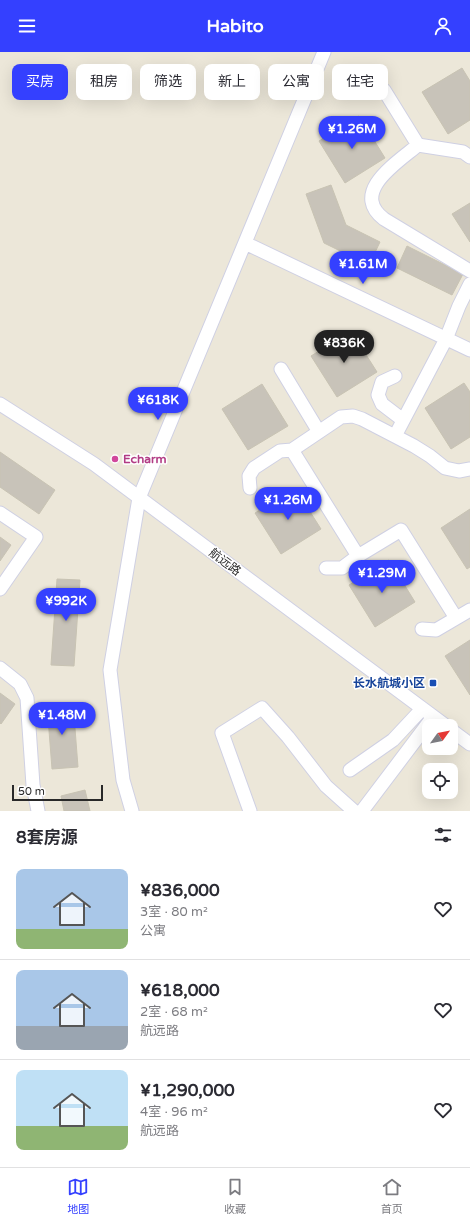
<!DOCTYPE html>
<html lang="zh">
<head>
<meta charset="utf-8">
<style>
  :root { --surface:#fff; --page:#f2f2f3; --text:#2b2b33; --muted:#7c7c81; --line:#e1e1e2; --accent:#3440ff }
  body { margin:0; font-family:"Varela Round","Noto Sans SC",sans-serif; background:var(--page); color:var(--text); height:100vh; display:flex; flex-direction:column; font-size:15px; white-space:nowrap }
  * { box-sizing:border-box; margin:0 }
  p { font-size:13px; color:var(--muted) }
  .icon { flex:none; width:22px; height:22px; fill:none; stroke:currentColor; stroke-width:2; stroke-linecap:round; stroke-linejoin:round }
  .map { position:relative; height:759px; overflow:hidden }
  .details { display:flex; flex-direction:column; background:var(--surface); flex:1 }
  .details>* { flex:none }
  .guide { position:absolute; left:12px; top:12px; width:446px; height:36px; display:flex; gap:8px }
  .needle { width:26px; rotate:57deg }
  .tools { position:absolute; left:422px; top:667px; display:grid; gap:8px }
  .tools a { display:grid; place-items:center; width:36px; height:36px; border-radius:8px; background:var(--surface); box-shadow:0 4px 16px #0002; font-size:20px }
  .scale { position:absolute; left:12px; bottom:10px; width:91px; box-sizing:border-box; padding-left:4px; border:2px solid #292929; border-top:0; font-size:11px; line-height:14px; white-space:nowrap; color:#292929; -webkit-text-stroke:3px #fff; paint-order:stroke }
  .price { position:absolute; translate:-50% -34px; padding:0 9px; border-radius:14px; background:var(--accent); color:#fff; font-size:13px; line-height:26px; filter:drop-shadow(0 1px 2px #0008) }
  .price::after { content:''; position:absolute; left:50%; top:24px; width:12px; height:9px; margin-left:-6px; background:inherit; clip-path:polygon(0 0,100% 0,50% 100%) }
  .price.on { background:#222; color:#fff }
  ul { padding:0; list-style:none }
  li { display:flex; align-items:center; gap:12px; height:100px; padding:0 16px }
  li+li { border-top:1px solid var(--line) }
  li span { display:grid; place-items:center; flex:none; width:112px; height:80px; border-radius:8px; color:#555 }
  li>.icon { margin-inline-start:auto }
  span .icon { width:48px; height:48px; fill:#fffc; stroke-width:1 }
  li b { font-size:17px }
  h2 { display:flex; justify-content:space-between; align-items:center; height:48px; padding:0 16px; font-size:17px }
  .pill { padding:0 14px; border-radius:8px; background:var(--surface); box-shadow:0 4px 16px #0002; font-size:14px; line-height:36px }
  .pill.on { background:var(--accent); color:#fff }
  header { display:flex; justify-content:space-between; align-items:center; height:52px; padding:0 16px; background:var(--accent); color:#fff; font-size:18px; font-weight:700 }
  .menu { display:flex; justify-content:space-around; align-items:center; height:56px; border-top:1px solid var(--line); background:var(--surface); font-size:11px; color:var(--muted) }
  .menu a { display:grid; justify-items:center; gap:2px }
  .menu .on { color:var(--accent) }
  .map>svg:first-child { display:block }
</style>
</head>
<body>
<header><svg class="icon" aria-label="menu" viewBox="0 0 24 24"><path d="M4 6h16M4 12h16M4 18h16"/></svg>Habito<svg class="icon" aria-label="person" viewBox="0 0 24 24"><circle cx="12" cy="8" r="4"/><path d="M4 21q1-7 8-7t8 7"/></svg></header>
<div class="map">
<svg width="470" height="759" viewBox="0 0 470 759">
  <rect width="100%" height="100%" fill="#ece7d9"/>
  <path fill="#c8c3b9" stroke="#c8c3b3" d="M 462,16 L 470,29 L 470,68 L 448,82 L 422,40 Z
    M 359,64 L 385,106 L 345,131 L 319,89 Z
    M 331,133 L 346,173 L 380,190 L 369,213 L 324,191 L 306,142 Z
    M 470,151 L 470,190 L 452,162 Z
    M 407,194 L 463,222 L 452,243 L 397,216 Z
    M 351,279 L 377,320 L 337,345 L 311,304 Z
    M 464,331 L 470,340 L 470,385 L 451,397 L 425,356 Z
    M 262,332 L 288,374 L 248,398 L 222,357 Z
    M 0,400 L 55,438 L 39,462 L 0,435 Z
    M 295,436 L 321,477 L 281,502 L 255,461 Z
    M 470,457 L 470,515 L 467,517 L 441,476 Z
    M 0,485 L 11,493 L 0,509 Z
    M 389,508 L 415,550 L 375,575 L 349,533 Z
    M 57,527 L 80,528 L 74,614 L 51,613 Z
    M 470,588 L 470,643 L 445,604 Z
    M 0,641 L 15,652 L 1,672 L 0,671 Z
    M 73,651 L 78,715 L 52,717 L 47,653 Z
    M 85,738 L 90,759 L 64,759 L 61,744 Z"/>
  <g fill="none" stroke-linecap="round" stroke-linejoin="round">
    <g stroke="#cfd0e3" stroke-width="15">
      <path id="minor" d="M 384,38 L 418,93 L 463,100 L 470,105
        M 418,93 C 398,110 349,140 384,167 L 470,219
        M 245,191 L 470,298
        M 281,317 L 319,380
        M 395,324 L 382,330 L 378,343 L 382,352 L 403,368
        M 0,352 L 94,412 L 446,674
        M 395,384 L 446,287 L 459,254 L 470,232
        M 292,398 L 358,504 L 401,478 L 456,566
        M 250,436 L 249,424 L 254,416 L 280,399 L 292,398 L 341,365 L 353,364 L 362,367 L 414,394 L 430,404 L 445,416 L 459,419 L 470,417
        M 0,461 L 36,485 L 0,537
        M 326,516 L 342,516 L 358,504
        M 422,577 L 436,578 L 470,558
        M 0,616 L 20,632 L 27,646 L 33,733 L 38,759
        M 451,678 L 470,692
        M 350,718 L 393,688 L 422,657
        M 132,759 L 123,728 L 110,618 L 139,446 L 324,0
        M 250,759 L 222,681 L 262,656 L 288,685 L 326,734 L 354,759
        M 362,759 L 433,665"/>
    </g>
    <use href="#minor" stroke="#fff" stroke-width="13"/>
  </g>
  <circle fill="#d1479c" stroke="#fff" stroke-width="1.5" cx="115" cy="407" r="4"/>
  <rect fill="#1a4fb4" stroke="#fff" stroke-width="1.5" x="429" y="627" width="8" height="8" rx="2"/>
  <g text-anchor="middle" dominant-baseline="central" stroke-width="3" stroke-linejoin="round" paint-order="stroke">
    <g font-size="12" font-weight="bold" fill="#b23c85" stroke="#fff" text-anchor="start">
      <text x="123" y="407">Echarm</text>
    </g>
    <g font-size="12" fill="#292929" stroke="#fff">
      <text transform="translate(225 510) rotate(37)">航远路</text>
    </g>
    <g font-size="12" font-weight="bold" fill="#164399" stroke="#fff" text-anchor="end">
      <text x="425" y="631">长水航城小区</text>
    </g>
  </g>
</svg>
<div class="tools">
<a><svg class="needle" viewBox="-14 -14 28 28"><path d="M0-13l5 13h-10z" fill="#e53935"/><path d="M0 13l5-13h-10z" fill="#7c7c81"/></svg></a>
<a><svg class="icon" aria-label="locate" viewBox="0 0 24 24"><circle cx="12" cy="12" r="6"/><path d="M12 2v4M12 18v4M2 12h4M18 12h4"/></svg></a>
</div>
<div class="scale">50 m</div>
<b class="price" style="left:352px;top:98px">¥1.26M</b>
<b class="price" style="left:363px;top:233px">¥1.61M</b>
<b class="price on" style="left:344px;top:312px">¥836K</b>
<b class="price" style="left:158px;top:369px">¥618K</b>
<b class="price" style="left:288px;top:469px">¥1.26M</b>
<b class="price" style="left:382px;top:542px">¥1.29M</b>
<b class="price" style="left:66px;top:570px">¥992K</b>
<b class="price" style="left:62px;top:684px">¥1.48M</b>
<div class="guide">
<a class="pill on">买房</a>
<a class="pill">租房</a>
<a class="pill">筛选</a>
<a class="pill">新上</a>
<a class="pill">公寓</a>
<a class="pill">住宅</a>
</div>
</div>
<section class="details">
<h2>8套房源<svg class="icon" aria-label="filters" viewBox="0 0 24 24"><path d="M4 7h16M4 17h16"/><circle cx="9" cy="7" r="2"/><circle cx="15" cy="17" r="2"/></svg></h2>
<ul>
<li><span style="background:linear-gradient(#a9c7e8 75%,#8fb573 0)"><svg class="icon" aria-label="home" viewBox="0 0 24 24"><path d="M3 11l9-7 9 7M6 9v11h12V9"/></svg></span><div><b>¥836,000</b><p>3室 · 80 m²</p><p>公寓</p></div><svg class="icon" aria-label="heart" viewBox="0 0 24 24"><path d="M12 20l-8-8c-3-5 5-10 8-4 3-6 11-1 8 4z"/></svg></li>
<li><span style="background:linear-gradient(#a9c7e8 70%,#9aa5b1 0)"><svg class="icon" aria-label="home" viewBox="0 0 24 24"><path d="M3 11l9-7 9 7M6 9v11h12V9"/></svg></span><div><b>¥618,000</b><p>2室 · 68 m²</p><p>航远路</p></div><svg class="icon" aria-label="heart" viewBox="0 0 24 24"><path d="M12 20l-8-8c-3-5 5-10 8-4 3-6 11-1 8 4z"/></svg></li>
<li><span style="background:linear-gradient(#bfe0f5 70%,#8fb573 0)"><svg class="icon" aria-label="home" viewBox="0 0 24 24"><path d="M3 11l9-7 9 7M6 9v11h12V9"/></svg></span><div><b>¥1,290,000</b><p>4室 · 96 m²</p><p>航远路</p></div><svg class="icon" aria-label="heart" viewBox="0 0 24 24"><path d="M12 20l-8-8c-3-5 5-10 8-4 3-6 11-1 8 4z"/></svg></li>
</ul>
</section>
<nav class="menu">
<a class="on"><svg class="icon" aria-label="map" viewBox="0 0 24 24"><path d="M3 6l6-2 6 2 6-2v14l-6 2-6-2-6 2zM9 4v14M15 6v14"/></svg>地图</a>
<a><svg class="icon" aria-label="saved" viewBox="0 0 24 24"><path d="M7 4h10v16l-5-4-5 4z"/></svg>收藏</a>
<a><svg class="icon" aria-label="home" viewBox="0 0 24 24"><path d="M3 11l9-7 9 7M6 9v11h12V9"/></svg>首页</a>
</nav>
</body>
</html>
